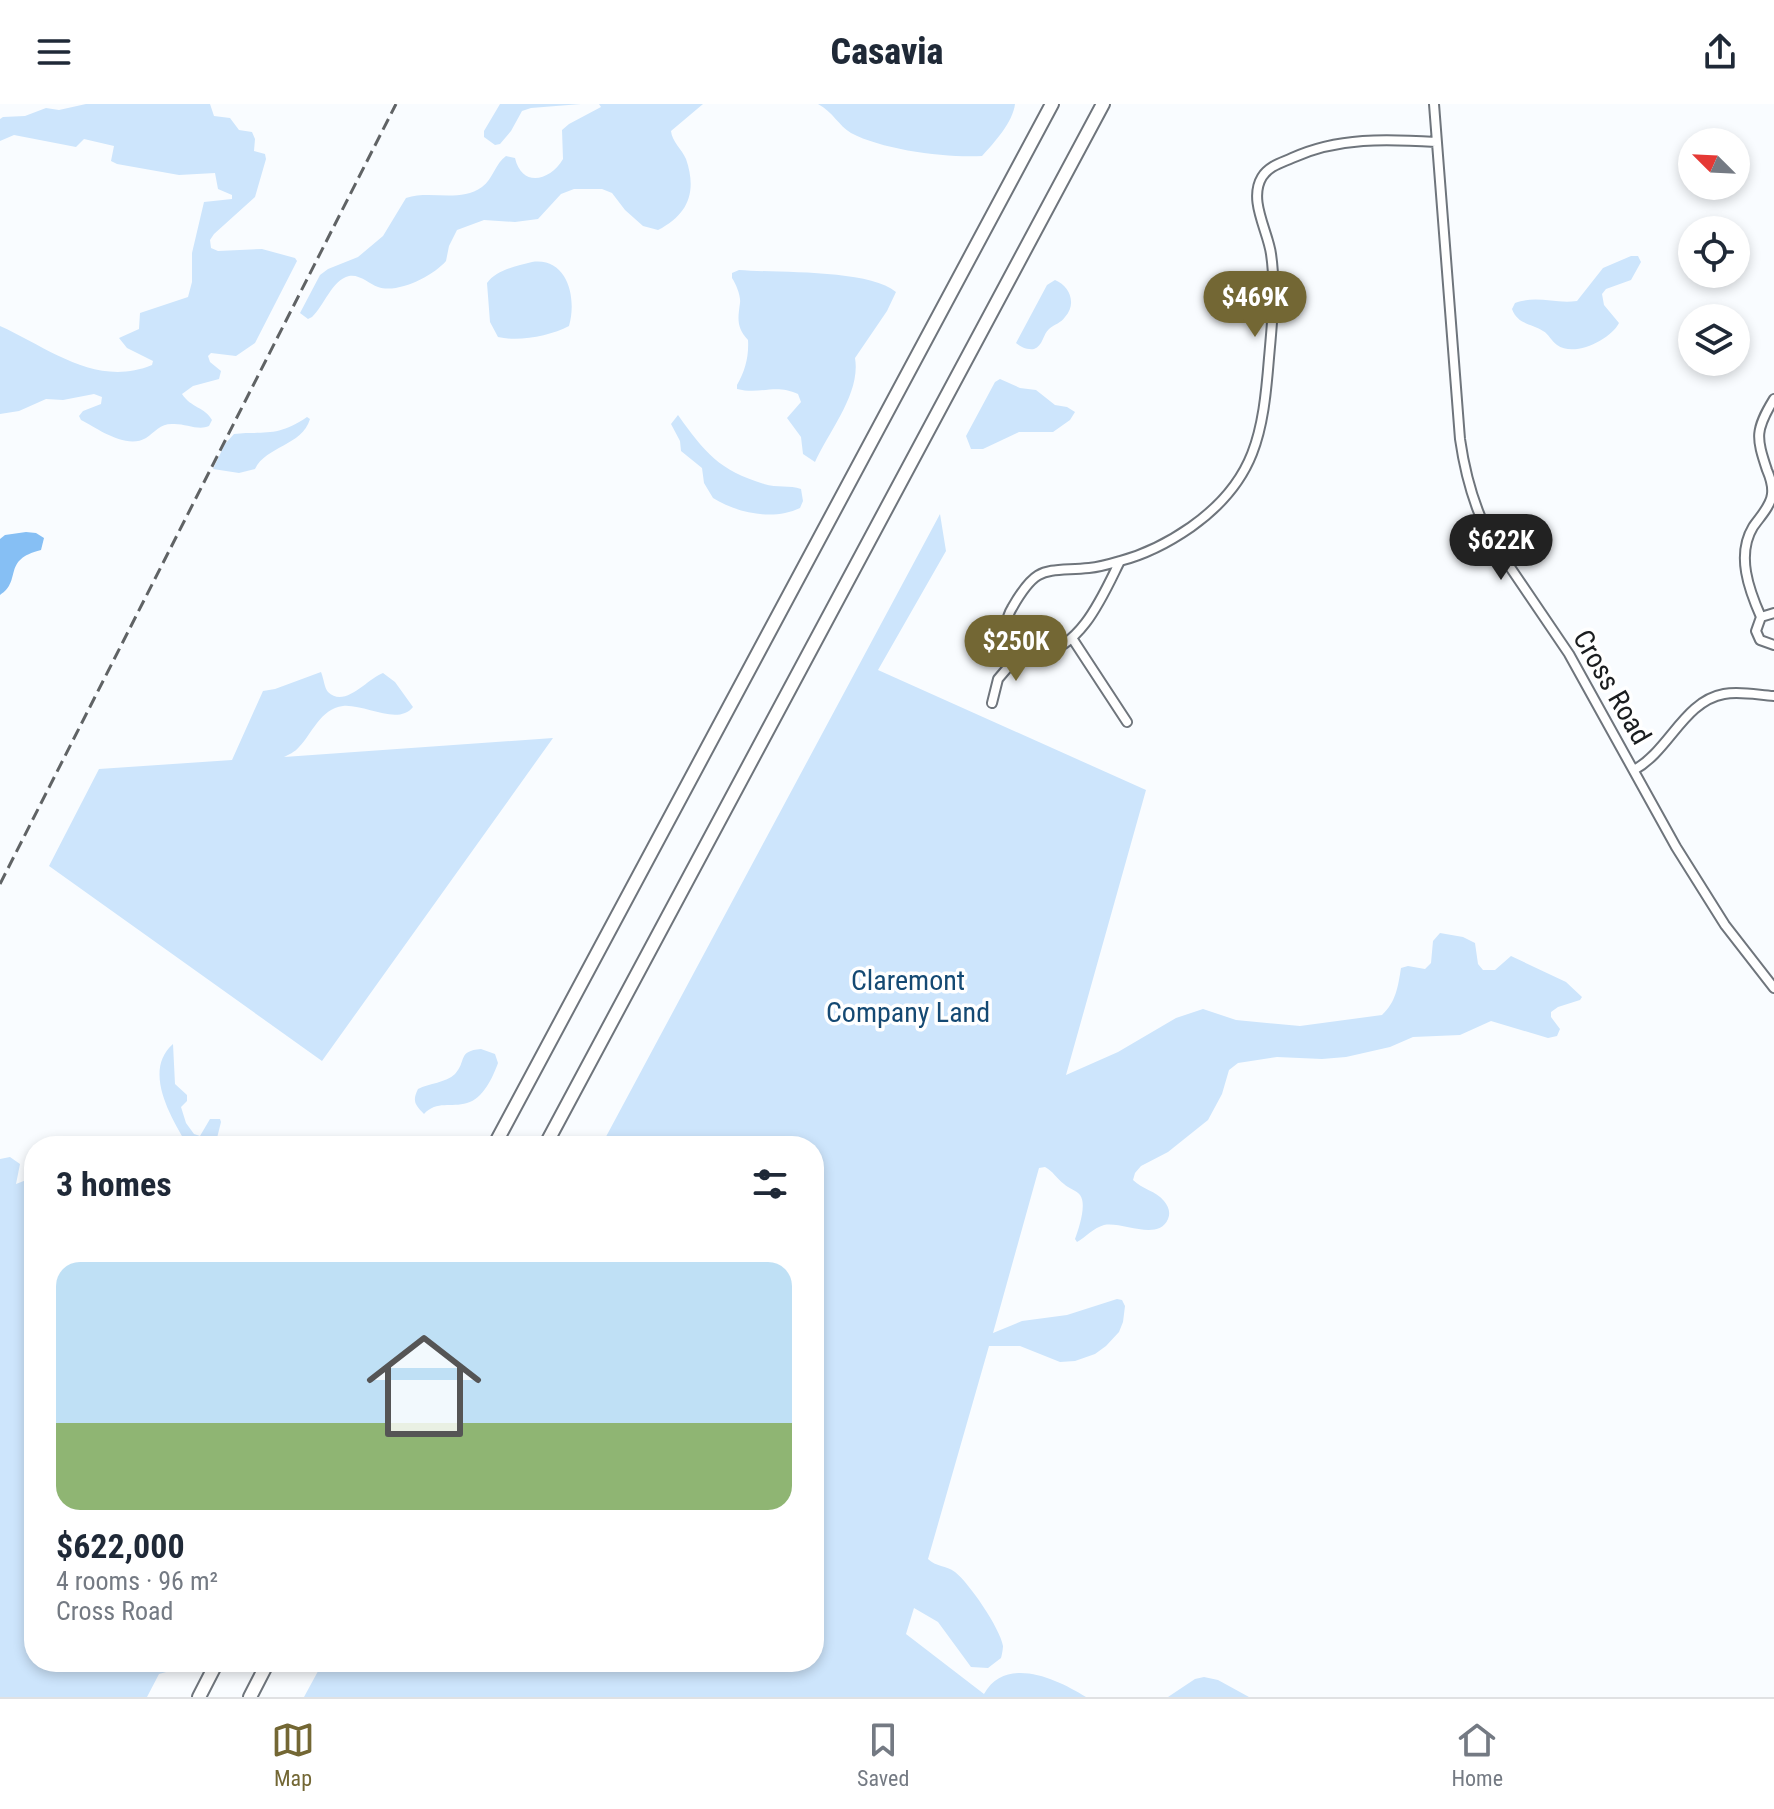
<!DOCTYPE html>
<html lang="en">
<head>
<meta charset="utf-8">
<style>
  :root { --surface:#fff; --page:#f6f6f7; --text:#1f2937; --muted:#747a83; --line:#e0e1e3; --accent:#736734 }
  body { margin:0; font-family:"Roboto Condensed",sans-serif; background:var(--page); color:var(--text); height:100vh; display:flex; flex-direction:column; font-size:30px; white-space:nowrap }
  * { box-sizing:border-box; margin:0 }
  p { font-size:26px; color:var(--muted) }
  .icon { flex:none; width:44px; height:44px; fill:none; stroke:currentColor; stroke-width:2; stroke-linecap:round; stroke-linejoin:round }
  .map { position:relative; flex:1; overflow:hidden }
  .panel { position:absolute; left:24px; top:1032px; width:800px; height:536px; display:flex; flex-direction:column; background:var(--surface); border-radius:32px; box-shadow:0 4px 12px #0003 }
  .panel>* { flex:none }
  .needle { width:52px; rotate:294deg }
  .controls { position:absolute; left:1678px; top:24px; display:grid; gap:16px }
  .controls a { display:grid; place-items:center; width:72px; height:72px; border-radius:50%; background:var(--surface); box-shadow:0 4px 12px #0003; font-size:40px }
  .price { position:absolute; translate:-50% -68px; padding:0 18px; border-radius:28px; background:var(--accent); color:#fff; font-size:26px; line-height:52px; filter:drop-shadow(0 2px 4px #0008) }
  .price::after { content:''; position:absolute; left:50%; top:48px; width:24px; height:18px; margin-left:-12px; background:inherit; clip-path:polygon(0 0,100% 0,50% 100%) }
  .price.current { background:#222; color:#fff }
  ul { padding:0; list-style:none }
  li { display:grid; align-content:center; gap:16px; height:424px; padding:0 32px }
  li span { display:grid; place-items:center; height:248px; border-radius:24px; color:#555 }
  li>.icon { margin-inline-start:auto }
  span .icon { width:144px; height:144px; fill:#fffc; stroke-width:1 }
  li b { font-size:34px }
  h2 { display:flex; justify-content:space-between; align-items:center; height:96px; padding:0 32px; font-size:34px }
  header { display:flex; justify-content:space-between; align-items:center; height:104px; padding:0 32px; background:var(--surface); font-size:36px; font-weight:800 }
  .dock { display:flex; justify-content:space-around; align-items:center; height:112px; border-top:2px solid var(--line); background:var(--surface); font-size:22px; color:var(--muted) }
  .dock a { display:grid; justify-items:center; gap:4px }
  .dock .current { color:var(--accent) }
  .map>svg:first-child { display:block }
</style>
</head>
<body>
<header><svg class="icon" aria-label="menu" viewBox="0 0 24 24"><path d="M4 6h16M4 12h16M4 18h16"/></svg>Casavia<svg class="icon" aria-label="share" viewBox="0 0 24 24"><path d="M12 15V3M7 8l5-5 5 5M5 13v7h14v-7"/></svg></header>
<div class="map">
<svg width="1774" height="1593" viewBox="0 0 1774 1593">
  <rect width="100%" height="100%" fill="#f9fcff"/>
  <path fill="#cde5fc" d="M 86,0 L 210,0 L 214,12 L 230,14 L 239,26 L 252,28 L 255,35 L 254,47 L 265,50 L 266,55 L 255,93 L 214,130 L 210,136 L 211,144 L 218,147 L 262,145 L 295,154 L 297,157 L 255,239 L 236,252 L 211,249 L 208,252 L 210,258 L 221,267 L 219,275 L 193,282 L 182,290 C 191,304 205,303 212,316 L 209,322 C 198,327 185,319 172,320 C 160,320 155,328 146,334 C 126,346 97,324 81,316 L 79,312 L 83,307 L 101,300 L 102,293 L 94,290 L 63,296 L 46,295 L 19,307 L 0,310 L 0,222 C 49,244 96,284 152,261 L 153,257 L 127,244 L 119,234 L 139,225 L 140,209 L 188,193 L 192,178 L 192,149 L 204,98 L 232,95 L 232,91 L 218,85 L 215,69 L 179,71 L 117,60 L 111,57 L 114,42 L 84,35 L 76,43 L 14,31 L 0,37 L 0,15 L 3,13 L 25,12 L 46,4 L 59,6 Z
    M 500,0 L 581,0 L 531,4 L 522,7 L 511,27 L 500,40 L 495,41 L 484,33 L 484,27 Z
    M 599,0 L 703,0 L 671,27 C 672,38 682,45 686,55 C 697,87 689,110 658,126 L 643,122 L 625,106 L 612,89 L 602,85 L 574,85 L 561,90 L 538,115 L 515,118 L 484,116 L 457,126 L 449,142 L 446,157 C 433,172 398,190 378,183 C 369,180 360,170 349,172 C 332,176 324,202 312,213 L 308,215 L 300,209 L 320,171 L 328,165 L 358,153 L 383,132 L 406,94 C 431,86 459,99 482,83 C 493,75 495,60 506,52 L 515,54 C 522,84 550,77 563,55 L 562,26 L 569,20 L 601,3 Z
    M 818,0 L 1015,0 C 1013,18 994,39 982,52 C 946,54 883,46 851,29 C 839,22 833,8 818,0 Z
    M 1631,152 L 1638,152 L 1641,158 L 1631,176 L 1606,185 L 1602,190 L 1604,201 L 1619,219 C 1611,235 1575,254 1557,241 C 1551,237 1549,230 1543,227 C 1531,219 1518,221 1512,205 L 1515,199 C 1537,191 1554,200 1577,197 L 1603,164 Z
    M 532,158 C 568,153 577,195 569,222 C 550,232 519,238 498,233 L 490,218 L 487,179 C 496,166 516,162 532,158 Z
    M 739,166 C 777,169 868,165 896,188 L 887,207 L 855,254 C 861,289 829,327 815,358 L 803,350 L 801,333 L 787,314 L 801,298 L 798,290 C 775,279 761,291 737,285 L 737,281 C 745,267 749,253 748,236 C 736,223 738,214 740,199 C 741,192 736,180 732,174 L 732,169 Z
    M 1055,176 C 1070,182 1077,200 1065,213 C 1061,219 1055,220 1049,225 C 1043,230 1043,242 1034,245 C 1027,246 1021,243 1016,239 L 1047,181 Z
    M 1000,275 L 1020,284 L 1036,286 L 1055,301 L 1067,303 L 1075,308 L 1070,316 L 1053,328 L 1019,328 L 983,345 L 971,345 L 966,332 L 995,278 Z
    M 678,311 C 705,349 719,366 764,380 C 777,384 790,381 801,385 L 803,397 L 800,404 C 773,417 737,409 713,394 L 704,379 L 702,364 L 681,347 L 680,337 L 671,320 Z
    M 307,313 L 310,315 C 302,342 266,342 255,365 L 239,369 L 213,365 L 225,340 L 234,330 C 266,327 278,333 307,313 Z
    M 940,410 L 946,447 L 878,566 L 1146,686 L 1066,971 L 1118,948 L 1176,914 L 1203,905 L 1236,916 L 1300,922 L 1382,911 C 1396,898 1398,883 1401,864 L 1408,862 L 1425,865 L 1431,859 L 1433,837 L 1440,829 L 1463,833 L 1475,839 L 1478,860 L 1483,866 L 1495,866 L 1511,852 L 1566,878 L 1582,893 L 1580,896 L 1558,903 L 1551,908 L 1551,913 L 1560,925 L 1557,932 L 1548,934 L 1491,917 L 1460,931 L 1413,933 L 1390,943 L 1346,953 L 1322,955 L 1277,953 L 1238,959 L 1229,966 L 1222,990 L 1208,1016 L 1168,1048 L 1141,1062 L 1135,1069 L 1133,1076 C 1142,1085 1156,1087 1164,1097 C 1168,1102 1171,1108 1168,1115 C 1158,1138 1122,1117 1104,1121 C 1093,1124 1086,1133 1077,1138 L 1075,1135 C 1079,1124 1087,1100 1080,1091 C 1076,1086 1068,1084 1064,1080 C 1057,1075 1053,1067 1045,1063 L 1039,1064 L 993,1229 L 1022,1217 L 1067,1211 L 1117,1195 L 1122,1196 L 1125,1202 L 1123,1218 L 1119,1228 L 1106,1242 L 1095,1250 L 1075,1257 L 1060,1258 L 1020,1242 L 989,1242 L 928,1455 C 936,1463 946,1461 955,1468 C 969,1479 1000,1524 1003,1542 C 1003,1544 1002,1551 1001,1554 L 988,1564 L 971,1563 L 938,1518 L 914,1504 L 906,1530 L 984,1590 C 1006,1551 1057,1575 1086,1593 L 304,1593 L 323,1558 L 814,1558 L 814,1042 L 601,1042 Z
    M 321,568 C 324,575 324,583 328,588 C 345,605 368,574 383,569 L 395,578 L 413,603 C 398,622 365,600 343,602 C 320,605 312,630 299,643 C 295,648 288,651 284,653 L 553,634 L 322,957 L 49,762 L 99,665 L 232,656 L 263,587 L 275,585 Z
    M 173,940 L 175,980 L 187,991 L 187,997 L 181,1003 L 186,1019 L 194,1030 L 200,1032 L 210,1015 L 220,1015 L 221,1018 L 215,1042 L 188,1042 C 172,1015 142,967 173,940 Z
    M 481,945 L 495,950 L 498,959 C 493,973 483,995 467,999 C 451,1004 437,996 424,1010 C 415,1001 412,997 418,985 C 429,979 446,979 455,970 C 467,957 457,947 481,945 Z
    M 10,1053 L 20,1060 L 16,1080 L 34,1073 L 34,1558 L 185,1558 L 177,1565 L 159,1570 L 147,1593 L 0,1593 L 0,1055 Z
    M 1204,1573 L 1218,1576 L 1249,1593 L 1168,1593 L 1195,1575 Z"/>
  <path fill="#86bff4" d="M 26,428 L 36,429 L 44,434 L 41,446 C 1,456 23,476 0,491 L 0,435 L 5,431 Z"/>
  <g fill="none" stroke-linecap="round" stroke-linejoin="round">
    <g stroke="#6f757c" stroke-width="12">
      <path id="minor" d="M 1434,0 L 1460,335 C 1465,370 1473,400 1489,432 L 1569,550 L 1676,743 L 1725,821 L 1774,884
        M 1120,457 C 1110,460 1100,463 1089,464 C 1044,468 1037,460 1012,504 C 1002,520 1009,535 1021,548 C 1027,549 1034,551 1040,550 C 1082,543 1103,491 1120,457 C 1147,450 1168,439 1191,423 C 1256,377 1263,329 1269,254 C 1272,220 1276,183 1271,150 C 1268,127 1248,96 1262,73 C 1269,62 1281,59 1292,54 C 1338,33 1387,35 1436,38
        M 1774,509 L 1761,513 L 1756,527 L 1760,536 L 1774,541
        M 1761,513 C 1749,486 1736,451 1753,423 C 1759,414 1771,402 1772,390 C 1773,382 1770,373 1767,366 C 1756,333 1755,326 1774,295
        M 1072,534 L 1127,618
        M 992,599 L 998,575 L 1021,548
        M 1634,666 C 1669,647 1684,597 1724,590 C 1740,587 1758,591 1774,592"/>
    </g>
    <g stroke="#6f757c" stroke-width="16">
      <path id="highway" d="M 494,1042 L 1052,0
        M 545,1042 L 1103,0
        M 199,1593 L 217,1558
        M 250,1593 L 268,1558"/>
    </g>
    <use href="#minor" stroke="#fff" stroke-width="8"/>
    <use href="#highway" stroke="#fff" stroke-width="12"/>
    <path stroke="#606365" stroke-width="3" stroke-dasharray="12 6" stroke-linecap="butt" d="M 0,780 L 396,0"/>
  </g>
  <g text-anchor="middle" dominant-baseline="central" stroke-width="7" stroke-linejoin="round" paint-order="stroke">
    <g font-size="28" fill="#1a1d1f" stroke="#fff">
      <text transform="translate(1612 583) rotate(60)">Cross Road</text>
    </g>
    <g font-size="28" fill="#144973" stroke="#fff">
      <text x="908" y="876">Claremont<tspan x="908" dy="32">Company Land</tspan></text>
    </g>
  </g>
</svg>
<div class="controls">
<a><svg class="needle" viewBox="-14 -14 28 28"><path d="M0-13l5 13h-10z" fill="#e53935"/><path d="M0 13l5-13h-10z" fill="#747a83"/></svg></a>
<a><svg class="icon" aria-label="locate" viewBox="0 0 24 24"><circle cx="12" cy="12" r="6"/><path d="M12 2v4M12 18v4M2 12h4M18 12h4"/></svg></a>
<a><svg class="icon" aria-label="layers" viewBox="0 0 24 24"><path d="M12 4l9 5-9 5-9-5zM3 14l9 5 9-5"/></svg></a>
</div>
<b class="price" style="left:1255px;top:235px">$469K</b>
<b class="price current" style="left:1501px;top:478px">$622K</b>
<b class="price" style="left:1016px;top:579px">$250K</b>
<section class="panel">
<h2>3 homes<svg class="icon" aria-label="filters" viewBox="0 0 24 24"><path d="M4 7h16M4 17h16"/><circle cx="9" cy="7" r="2"/><circle cx="15" cy="17" r="2"/></svg></h2>
<ul>
<li><span style="background:linear-gradient(#bfe0f5 65%,#8fb573 0)"><svg class="icon" aria-label="home" viewBox="0 0 24 24"><path d="M3 11l9-7 9 7M6 9v11h12V9"/></svg></span><div><b>$622,000</b><p>4 rooms · 96 m²</p><p>Cross Road</p></div></li>
</ul>
</section>
</div>
<nav class="dock">
<a class="current"><svg class="icon" aria-label="map" viewBox="0 0 24 24"><path d="M3 6l6-2 6 2 6-2v14l-6 2-6-2-6 2zM9 4v14M15 6v14"/></svg>Map</a>
<a><svg class="icon" aria-label="saved" viewBox="0 0 24 24"><path d="M7 4h10v16l-5-4-5 4z"/></svg>Saved</a>
<a><svg class="icon" aria-label="home" viewBox="0 0 24 24"><path d="M3 11l9-7 9 7M6 9v11h12V9"/></svg>Home</a>
</nav>
</body>
</html>
